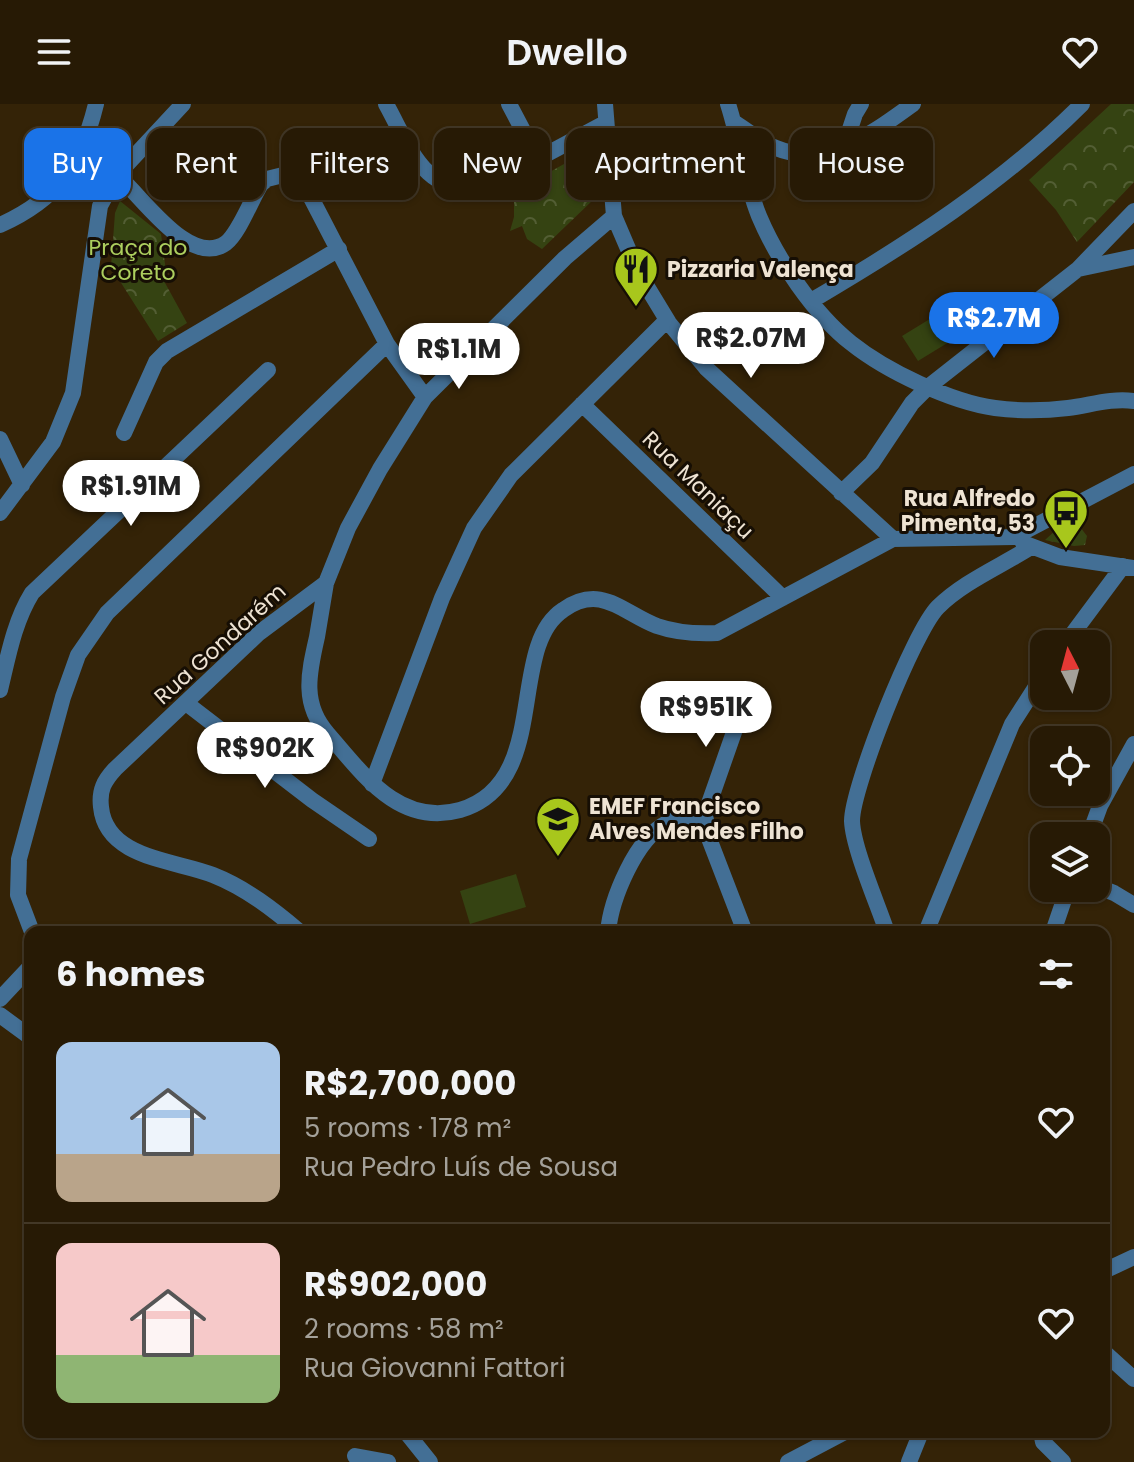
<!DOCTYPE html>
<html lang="en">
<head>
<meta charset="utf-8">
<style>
  :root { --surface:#271a05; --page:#2f230f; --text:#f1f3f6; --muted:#a4a19a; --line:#433827; --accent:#1a73e8 }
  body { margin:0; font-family:Poppins,sans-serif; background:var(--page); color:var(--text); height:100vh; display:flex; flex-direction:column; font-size:30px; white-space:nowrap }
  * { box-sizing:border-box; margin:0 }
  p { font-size:26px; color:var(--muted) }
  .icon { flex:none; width:44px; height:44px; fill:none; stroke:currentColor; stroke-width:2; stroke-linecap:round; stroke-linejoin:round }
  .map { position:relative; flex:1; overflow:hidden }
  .panel { position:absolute; left:24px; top:822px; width:1086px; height:512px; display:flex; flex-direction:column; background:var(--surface); border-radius:16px; box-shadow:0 2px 6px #0004,0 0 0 2px var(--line) }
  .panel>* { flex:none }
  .hud { position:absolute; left:24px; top:24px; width:1086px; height:72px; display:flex; gap:16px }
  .needle { width:52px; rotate:354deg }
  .buttons { position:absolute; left:1030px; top:526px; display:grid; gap:16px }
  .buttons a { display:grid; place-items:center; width:80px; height:80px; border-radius:16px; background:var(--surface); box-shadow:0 2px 6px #0004,0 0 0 2px var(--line); font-size:40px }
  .price { position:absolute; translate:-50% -68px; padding:0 18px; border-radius:28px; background:#fff; color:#222; font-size:26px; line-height:52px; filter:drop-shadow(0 2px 4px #0008) }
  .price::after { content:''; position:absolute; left:50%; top:48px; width:24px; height:18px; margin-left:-12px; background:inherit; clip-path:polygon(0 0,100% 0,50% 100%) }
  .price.on { background:var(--accent); color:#fff }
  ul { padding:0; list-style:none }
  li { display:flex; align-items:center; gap:24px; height:200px; padding:0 32px }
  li+li { border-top:2px solid var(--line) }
  li span { display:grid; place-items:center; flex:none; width:224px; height:160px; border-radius:16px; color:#555 }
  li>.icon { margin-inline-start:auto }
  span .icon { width:96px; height:96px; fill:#fffc; stroke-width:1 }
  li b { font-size:34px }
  h2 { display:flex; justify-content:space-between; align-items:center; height:96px; padding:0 32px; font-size:34px }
  .chip { padding:0 28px; border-radius:16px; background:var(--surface); box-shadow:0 2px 6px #0004,0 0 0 2px var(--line); font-size:28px; line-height:72px }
  .chip.on { background:var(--accent); color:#fff }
  header { display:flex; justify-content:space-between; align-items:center; height:104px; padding:0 32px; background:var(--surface); font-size:36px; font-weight:600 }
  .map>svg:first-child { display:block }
</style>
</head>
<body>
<header><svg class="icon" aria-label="menu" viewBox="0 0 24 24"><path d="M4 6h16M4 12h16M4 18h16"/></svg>Dwello<svg class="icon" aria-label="heart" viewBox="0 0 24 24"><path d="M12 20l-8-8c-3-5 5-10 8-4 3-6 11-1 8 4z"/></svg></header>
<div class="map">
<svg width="1134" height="1358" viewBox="0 0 1134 1358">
  <defs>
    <pattern id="park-crowns" width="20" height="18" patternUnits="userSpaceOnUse" patternTransform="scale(2)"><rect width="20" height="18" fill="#354312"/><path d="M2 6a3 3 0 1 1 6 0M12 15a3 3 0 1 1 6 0" fill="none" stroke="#535e34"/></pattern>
  </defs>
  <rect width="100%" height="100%" fill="#342307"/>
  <path fill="url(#park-crowns)" d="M 1111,0 L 1134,0 L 1134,78 L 1077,138 L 1056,106 L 1029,76 Z
    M 589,46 L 593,96 L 542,145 L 527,135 L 522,122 L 510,127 L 514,113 L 514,88 Z
    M 120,97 L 161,130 L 167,175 L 164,177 L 187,219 L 158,237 L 111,163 L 115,109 Z
    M 1077,419 L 1087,432 L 1085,441 L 1074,442 L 1045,436 L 1057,425 Z"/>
  <path fill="#354312" d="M 951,202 L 967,227 L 918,257 L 902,232 Z
    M 516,770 L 526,803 L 470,820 L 460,787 Z"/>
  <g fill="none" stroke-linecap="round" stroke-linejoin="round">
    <path stroke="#436f95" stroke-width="16" d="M 386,0 C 411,45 424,93 485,83 L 605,19
      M 509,0 L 538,55
      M 605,0 L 614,112 L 638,168 L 669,219 L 706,264 L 893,435 L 1014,433 L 1134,370
      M 728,0 C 740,37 744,75 759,112 C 777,155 814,210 851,239 C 886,267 951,298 995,304 C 1018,307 1044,307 1068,304 C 1091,301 1111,294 1134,297
      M 734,18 C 747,27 761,38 776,44 C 827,65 874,28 913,0
      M 844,43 L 855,10 L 861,0
      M 79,52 C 91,58 107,63 118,72 C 141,91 190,165 226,139 C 239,129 251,96 261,80 L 267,75 L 283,71 L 292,72 L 306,84 L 387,240 L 425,293
      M 0,121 C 58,95 81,61 96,0
      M 1078,165 L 1134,153
      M 811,197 C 908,140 1002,80 1082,0
      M 582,300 L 783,494
      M 124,329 L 156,258 L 167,247 L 339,145
      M 0,335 L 22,381
      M 841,389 L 872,359 L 912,299 L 928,283 L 1078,165 L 1134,107
      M 0,409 L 53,338 L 73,289 L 100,102 L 117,71 L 183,0
      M 1023,439 L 1060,453 L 1134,464
      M 326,479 C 323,497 320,515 317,533 C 309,568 301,600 328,630 C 363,670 399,723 460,706 C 552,679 506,544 563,506 C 601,479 623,509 657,522 C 677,529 696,530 717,529 L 893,435
      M 1065,540 L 1123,462
      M 0,586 C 8,553 14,518 32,489 L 268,266
      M 186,599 L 312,696 L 369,735
      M 372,680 L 442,494 L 474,424 L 511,371 L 667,216
      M 1089,732 L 1100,702 L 1134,640
      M 1096,782 L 1114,789 L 1134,801
      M 32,828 L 18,791 L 19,755 L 63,593 L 78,551 L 107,509 L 387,240
      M 300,828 C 274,806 246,784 213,771 C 176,756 106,755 101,703 C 99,686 104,677 115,665 L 259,529 L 326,479 L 348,424 L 380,365 L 425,293 L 565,154 L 614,112
      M 608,828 C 611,795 636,734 667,719 C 679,713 692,712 705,711
      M 745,828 L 710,737 L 705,711 L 747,591
      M 887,828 C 878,801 853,744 852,717 C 852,683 914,527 938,503 C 963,478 1001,462 1031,443
      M 926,828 L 1012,620 L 1044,570
      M 1053,828 L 1068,784
      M 0,895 L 30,863
      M 0,911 L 30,933
      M 1104,1167 L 1134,1153
      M 1104,1248 L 1134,1275
      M 406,1328 L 430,1358
      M 1041,1328 L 1043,1338 L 1063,1358
      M 355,1352 L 388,1358
      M 788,1358 L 845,1328
      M 909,1358 L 921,1328"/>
  </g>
  <defs>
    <g id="restaurant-pin" transform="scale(2.3)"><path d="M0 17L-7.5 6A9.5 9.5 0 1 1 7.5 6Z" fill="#a8c71c" stroke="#160e04"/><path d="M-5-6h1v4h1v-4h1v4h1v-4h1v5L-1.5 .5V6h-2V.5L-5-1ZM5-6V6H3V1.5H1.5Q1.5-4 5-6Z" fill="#111"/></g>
    <g id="bus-pin" transform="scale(2.3)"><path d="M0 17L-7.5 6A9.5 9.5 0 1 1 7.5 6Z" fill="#a8c71c" stroke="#160e04"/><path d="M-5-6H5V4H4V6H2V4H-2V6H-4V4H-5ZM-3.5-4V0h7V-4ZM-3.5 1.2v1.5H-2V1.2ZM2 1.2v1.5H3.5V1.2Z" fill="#111"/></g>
    <g id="school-pin" transform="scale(2.3)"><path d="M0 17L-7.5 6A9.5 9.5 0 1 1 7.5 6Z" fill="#a8c71c" stroke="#160e04"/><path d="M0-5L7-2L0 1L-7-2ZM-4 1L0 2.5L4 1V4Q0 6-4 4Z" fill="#111"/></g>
  </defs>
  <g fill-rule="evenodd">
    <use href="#restaurant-pin" x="636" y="165"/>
    <use href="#bus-pin" x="1066" y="407"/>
    <use href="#school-pin" x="558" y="715"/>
  </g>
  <g text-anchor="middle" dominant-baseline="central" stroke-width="6" stroke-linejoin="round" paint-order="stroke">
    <g font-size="22" fill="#acce5e" stroke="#160e04">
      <text x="138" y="143">Praça do<tspan x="138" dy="25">Coreto</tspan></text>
    </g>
    <g font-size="22" font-weight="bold" fill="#eee3d3" stroke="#160e04" text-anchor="start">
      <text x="667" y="165">Pizzaria Valença</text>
      <text x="1035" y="394" text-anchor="end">Rua Alfredo<tspan x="1035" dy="25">Pimenta, 53</tspan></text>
      <text x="589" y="702">EMEF Francisco<tspan x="589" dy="25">Alves Mendes Filho</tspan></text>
    </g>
    <g font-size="22" fill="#eee3d3" stroke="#160e04">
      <text transform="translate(698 381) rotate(44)">Rua Maniaçu</text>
      <text transform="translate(220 540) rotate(-42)">Rua Gondarém</text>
    </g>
  </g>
</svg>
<div class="buttons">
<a><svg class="needle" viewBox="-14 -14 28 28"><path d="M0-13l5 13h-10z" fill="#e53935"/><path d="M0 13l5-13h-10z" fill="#a4a19a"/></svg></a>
<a><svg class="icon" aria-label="locate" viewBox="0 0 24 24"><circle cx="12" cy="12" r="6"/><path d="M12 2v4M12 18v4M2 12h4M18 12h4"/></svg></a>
<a><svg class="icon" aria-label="layers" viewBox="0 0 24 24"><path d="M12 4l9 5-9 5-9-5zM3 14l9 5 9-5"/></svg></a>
</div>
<b class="price on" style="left:994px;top:256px">R$2.7M</b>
<b class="price" style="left:751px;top:276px">R$2.07M</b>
<b class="price" style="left:459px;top:287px">R$1.1M</b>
<b class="price" style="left:131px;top:424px">R$1.91M</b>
<b class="price" style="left:706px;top:645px">R$951K</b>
<b class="price" style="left:265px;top:686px">R$902K</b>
<div class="hud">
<a class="chip on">Buy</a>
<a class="chip">Rent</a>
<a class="chip">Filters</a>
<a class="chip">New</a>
<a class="chip">Apartment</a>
<a class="chip">House</a>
</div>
<section class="panel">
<h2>6 homes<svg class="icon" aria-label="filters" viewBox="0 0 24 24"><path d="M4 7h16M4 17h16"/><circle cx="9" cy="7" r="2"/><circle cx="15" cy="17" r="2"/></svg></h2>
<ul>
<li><span style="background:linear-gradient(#a9c7e8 70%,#b9a48a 0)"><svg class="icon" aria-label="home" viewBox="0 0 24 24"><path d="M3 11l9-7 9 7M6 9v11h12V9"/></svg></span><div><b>R$2,700,000</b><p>5 rooms · 178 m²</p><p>Rua Pedro Luís de Sousa</p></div><svg class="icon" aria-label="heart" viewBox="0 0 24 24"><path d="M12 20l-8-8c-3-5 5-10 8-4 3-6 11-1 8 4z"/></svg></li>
<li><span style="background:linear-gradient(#f6c9c9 70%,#8fb573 0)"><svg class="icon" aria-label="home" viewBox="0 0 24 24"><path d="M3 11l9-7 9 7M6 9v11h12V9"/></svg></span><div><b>R$902,000</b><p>2 rooms · 58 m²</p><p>Rua Giovanni Fattori</p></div><svg class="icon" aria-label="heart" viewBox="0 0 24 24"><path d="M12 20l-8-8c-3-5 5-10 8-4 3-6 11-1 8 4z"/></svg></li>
</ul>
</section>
</div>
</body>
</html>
